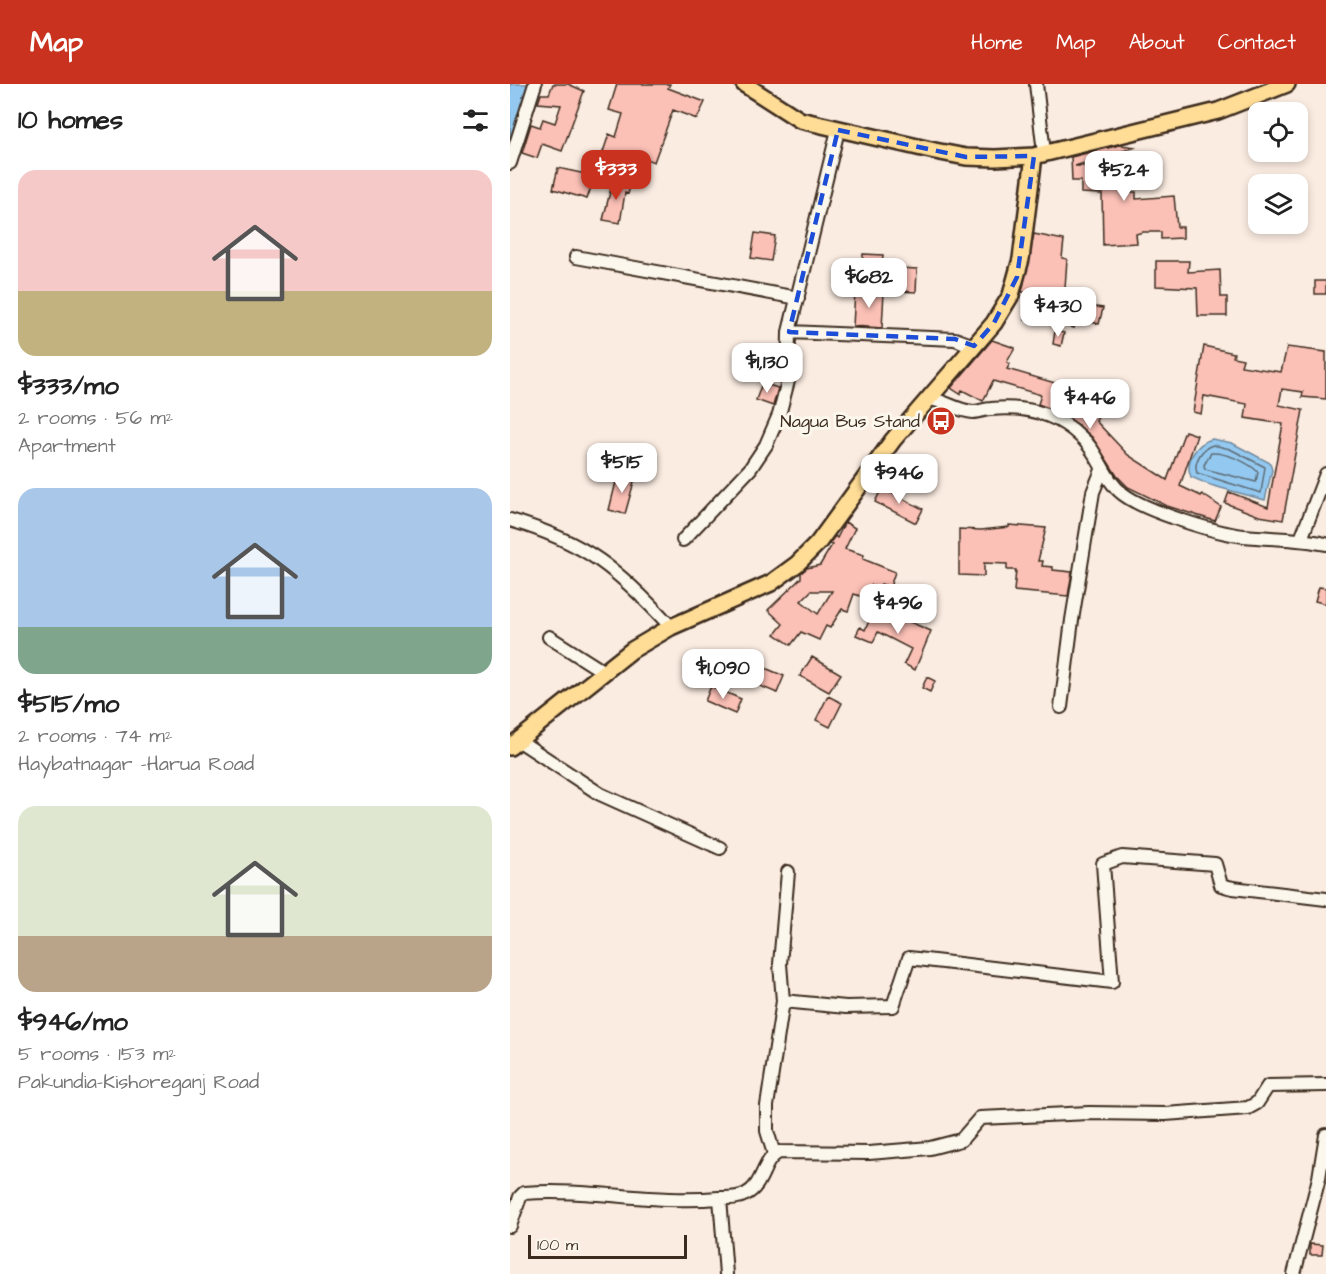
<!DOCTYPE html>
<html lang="en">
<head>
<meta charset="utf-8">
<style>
  :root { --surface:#fff; --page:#f2f2f2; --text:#222; --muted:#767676; --accent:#c8321e }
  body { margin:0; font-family:"Architects Daughter",sans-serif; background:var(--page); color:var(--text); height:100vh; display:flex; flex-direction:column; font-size:22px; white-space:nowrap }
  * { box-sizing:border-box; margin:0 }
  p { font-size:20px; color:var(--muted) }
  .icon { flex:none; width:33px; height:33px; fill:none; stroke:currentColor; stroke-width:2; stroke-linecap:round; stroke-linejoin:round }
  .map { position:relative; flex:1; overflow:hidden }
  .sheet { display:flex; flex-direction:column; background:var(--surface); width:510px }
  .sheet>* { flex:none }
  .fabs { position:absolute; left:738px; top:18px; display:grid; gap:12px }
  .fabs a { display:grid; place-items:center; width:60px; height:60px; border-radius:12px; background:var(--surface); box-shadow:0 3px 9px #0003; font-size:30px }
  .scale { position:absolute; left:18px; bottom:15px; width:159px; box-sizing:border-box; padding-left:6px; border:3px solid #3b2a1e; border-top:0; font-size:16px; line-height:21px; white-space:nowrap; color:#3b2a1e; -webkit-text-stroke:4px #fbf7ec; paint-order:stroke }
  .price { position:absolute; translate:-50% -51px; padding:0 14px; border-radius:12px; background:#fff; color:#222; font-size:20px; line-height:39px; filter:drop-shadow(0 2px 3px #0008) }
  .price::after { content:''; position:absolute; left:50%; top:36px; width:18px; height:14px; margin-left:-9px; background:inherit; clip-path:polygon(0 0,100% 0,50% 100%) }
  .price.active { background:var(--accent); color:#fff }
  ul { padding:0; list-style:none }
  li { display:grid; align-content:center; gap:12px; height:318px; padding:0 18px }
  li span { display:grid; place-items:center; height:186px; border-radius:18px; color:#555 }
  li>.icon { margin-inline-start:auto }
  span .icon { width:108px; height:108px; fill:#fffc; stroke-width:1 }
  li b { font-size:26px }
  h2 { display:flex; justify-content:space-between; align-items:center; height:72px; padding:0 18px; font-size:26px }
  header { display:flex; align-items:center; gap:36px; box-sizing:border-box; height:84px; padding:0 30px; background:var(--accent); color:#fff }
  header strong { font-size:28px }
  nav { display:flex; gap:33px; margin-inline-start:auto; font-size:21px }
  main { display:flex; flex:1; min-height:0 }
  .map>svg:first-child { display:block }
</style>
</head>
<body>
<header>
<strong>Map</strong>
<nav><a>Home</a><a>Map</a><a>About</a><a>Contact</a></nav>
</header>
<main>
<section class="sheet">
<h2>10 homes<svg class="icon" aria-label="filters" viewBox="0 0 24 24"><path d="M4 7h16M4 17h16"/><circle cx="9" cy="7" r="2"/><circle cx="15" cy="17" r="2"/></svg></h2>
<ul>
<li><span style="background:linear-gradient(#f6c9c9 65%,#c2b280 0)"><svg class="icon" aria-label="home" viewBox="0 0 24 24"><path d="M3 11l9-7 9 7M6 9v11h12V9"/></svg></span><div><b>$333/mo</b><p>2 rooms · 56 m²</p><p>Apartment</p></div></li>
<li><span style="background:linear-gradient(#a9c7e8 75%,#7fa58c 0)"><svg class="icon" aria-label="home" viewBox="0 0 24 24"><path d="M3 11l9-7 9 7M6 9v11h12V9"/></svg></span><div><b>$515/mo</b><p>2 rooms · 74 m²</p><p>Haybatnagar -Harua Road</p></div></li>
<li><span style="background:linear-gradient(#dfe7d0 70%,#b9a48a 0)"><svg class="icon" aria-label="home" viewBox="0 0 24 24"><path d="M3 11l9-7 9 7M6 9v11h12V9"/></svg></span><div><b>$946/mo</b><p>5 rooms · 153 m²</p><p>Pakundia-Kishoreganj Road</p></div></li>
</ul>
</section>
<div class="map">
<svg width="816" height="1190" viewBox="0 0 816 1190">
  <rect width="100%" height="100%" fill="#fbece1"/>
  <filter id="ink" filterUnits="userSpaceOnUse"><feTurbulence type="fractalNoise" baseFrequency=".0167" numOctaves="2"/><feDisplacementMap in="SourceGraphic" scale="12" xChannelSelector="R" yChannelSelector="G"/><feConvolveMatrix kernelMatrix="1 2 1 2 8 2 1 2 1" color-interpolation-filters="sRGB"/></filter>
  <g filter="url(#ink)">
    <path fill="#93c9f1" stroke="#70899d" stroke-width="1.5" d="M 0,0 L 27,0 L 0,80 Z
      M 702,355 L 722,359 L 760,379 L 762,386 L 755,416 L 700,401 L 681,393 C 674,377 687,359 702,355 Z"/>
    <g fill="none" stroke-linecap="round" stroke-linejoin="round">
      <path stroke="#5e6a72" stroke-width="1.5" d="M 703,361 L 720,365 L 755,383 L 751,409 L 687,389 C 683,378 692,364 703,361 Z
        M 701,369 C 715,368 738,378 748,388 L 746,398 L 695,385 L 694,381 Z"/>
    </g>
    <path fill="#fbc0b6" stroke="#3b2a1e" stroke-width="1.5" fill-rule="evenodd" d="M 43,0 L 58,0 L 74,7 L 52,67 L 32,60 L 27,74 L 12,69 L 21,40 L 30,43 L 33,35 L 45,39 L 51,21 L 28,19 L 31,10 L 39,10 Z
      M 107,0 L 160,0 L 158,4 L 195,18 L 187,35 L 163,26 L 144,78 L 118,68 L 116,74 L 111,72 L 108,87 L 89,80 L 99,50 L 106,53 L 113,30 L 99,26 Z
      M 610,61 L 626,63 L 565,82 L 615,82 L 616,108 L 626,108 L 626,115 L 664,112 L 667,143 L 673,143 L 673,154 L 651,155 L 651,148 L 633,148 L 626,150 L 627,159 L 593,161 L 592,110 L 571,109 L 571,97 L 562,97 L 561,73 Z
      M 48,84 L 85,92 L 77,115 L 43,105 Z
      M 103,96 L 121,99 L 118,110 L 115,109 L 110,139 L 93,136 Z
      M 245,149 L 265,152 L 261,177 L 241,174 Z
      M 524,150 L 554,156 L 552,174 L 557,175 L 554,219 L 593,224 L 589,240 L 566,234 L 564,244 L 549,241 L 553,220 L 533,216 L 528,239 L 515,236 L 519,209 L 512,208 Z
      M 353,170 L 373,171 L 371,192 L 351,190 Z
      M 646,177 L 679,177 L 678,188 L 710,186 L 711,213 L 717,213 L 717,232 L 688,232 L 687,204 L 646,202 Z
      M 388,184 L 407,185 L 406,208 L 387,207 Z
      M 805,197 L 816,197 L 816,210 L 805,210 Z
      M 345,207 L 374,208 L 372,244 L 343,242 Z
      M 545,247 L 554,249 L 551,262 L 543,260 Z
      M 482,256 L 505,264 L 497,278 L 500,280 L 497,285 L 562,304 L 559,310 L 580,319 L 583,313 L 595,319 L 586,337 L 618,371 L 657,396 L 675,347 L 687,351 L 670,402 L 691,412 L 692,410 L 711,423 L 705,437 L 657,422 L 618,403 L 607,392 L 582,353 L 555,331 L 528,320 L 531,311 L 483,297 L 473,317 L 452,306 L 450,310 L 441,304 Z
      M 694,262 L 724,269 L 723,273 L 733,275 L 731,282 L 771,288 L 777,263 L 816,268 L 816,315 L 792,313 L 793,308 L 772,305 L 769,321 L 793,326 L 773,436 L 749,432 L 715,419 L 719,408 L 758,423 L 773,340 L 735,334 L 737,320 L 694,312 L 691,330 L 683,328 Z
      M 252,299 L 268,304 L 263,322 L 246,316 Z
      M 108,390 L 125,394 L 115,430 L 99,426 Z
      M 372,404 L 413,425 L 406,439 L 365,418 Z
      M 335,438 L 345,444 L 335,465 L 354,471 L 353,475 L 385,488 L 380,503 L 371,500 L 370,505 L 361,501 L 356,514 L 344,510 L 338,527 L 332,525 L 320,544 L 316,542 L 309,556 L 291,548 L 281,561 L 265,550 L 273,540 L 258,526 L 291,494 L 291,489 L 297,484 L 310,481 L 322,461 L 319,460 L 325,452 L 327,454 ZM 301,507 L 322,507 L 308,530 L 291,517 Z
      M 499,441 L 536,444 L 528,477 L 533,477 L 532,482 L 543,483 L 543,486 L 562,488 L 558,512 L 504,507 L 506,486 L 497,486 L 497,480 L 474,479 L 474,492 L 449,491 L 449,445 L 471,446 L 499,443 Z
      M 809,503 L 816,504 L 816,520 L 805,517 Z
      M 364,526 L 391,539 L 393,535 L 421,547 L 405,586 L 394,580 L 401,565 L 368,548 L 363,558 L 346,551 L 350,543 L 355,546 Z
      M 302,573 L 331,590 L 319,608 L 290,592 Z
      M 248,581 L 274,592 L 267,609 L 241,598 Z
      M 417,593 L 425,597 L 420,608 L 412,604 Z
      M 201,602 L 231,615 L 225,630 L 195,617 Z
      M 318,612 L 332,619 L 320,643 L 306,636 Z
      M 800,1160 L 813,1161 L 812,1171 L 800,1171 Z"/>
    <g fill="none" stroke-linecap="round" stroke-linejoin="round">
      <g stroke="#3b2a1e" stroke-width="16">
        <path id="minor" d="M 526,0 L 534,69
          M 0,79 L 25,0
          M 66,173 L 288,214
          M 279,248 L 445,255 L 464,262
          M 420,315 C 436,317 447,327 463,328 C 469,328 475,325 481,325 C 514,322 546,329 570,352 C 589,368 593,395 613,410 C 635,427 706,449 734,452 C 762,455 789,454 816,460
          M 0,436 C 76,458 109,486 161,543
          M 791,455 L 816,390
          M 173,456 L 240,385 L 256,361 L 269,331 L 278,297 L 279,248 L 328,46
          M 39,553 L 94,588
          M 551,623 L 562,536 L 583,408 L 592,386
          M 8,656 L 90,710 L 210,764
          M 723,804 L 816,815
          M 273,917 L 336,923 L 383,922 L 399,874 L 602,898 L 593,780 L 612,773 L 705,780 L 711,801 L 723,804 L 718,803
          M 264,1070 L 257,1047 L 257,1022 L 273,917 L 270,880 L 278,788
          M 210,1114 L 216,1190
          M 0,1142 L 10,1113 L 14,1109 C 79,1104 144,1120 209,1114 C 218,1114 227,1115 236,1110 C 254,1101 252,1076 269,1068 L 359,1069 L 420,1064 L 451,1056 L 470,1034 L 579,1029 L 655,1030 L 738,1024 L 747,1019 L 758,1002 L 816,1001
          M 784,1190 L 809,1094 L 816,1051"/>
      </g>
      <g stroke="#3b2a1e" stroke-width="20">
        <path id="major" d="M 234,0 L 290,36 L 425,67 L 456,73 L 485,74 L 524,72 L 708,27 L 777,0
          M 0,663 L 122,566 L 161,543 L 261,499 L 287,480 L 308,459 L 383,356 L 484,239 L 501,211 L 511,175 L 524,72"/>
      </g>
      <use href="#minor" stroke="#fbf7ec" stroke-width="12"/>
      <use href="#major" stroke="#ffdd96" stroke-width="15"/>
    </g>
  </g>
  <path fill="none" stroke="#1d4ed8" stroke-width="4.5" stroke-dasharray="12 8" stroke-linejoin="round" d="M 328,46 L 456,73 L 524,72 L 507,193 L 484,239 L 464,262 L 445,255 L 279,248 Z"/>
  <defs>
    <g id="bus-disc" transform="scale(1.5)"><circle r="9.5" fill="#c8321e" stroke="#fbf7ec"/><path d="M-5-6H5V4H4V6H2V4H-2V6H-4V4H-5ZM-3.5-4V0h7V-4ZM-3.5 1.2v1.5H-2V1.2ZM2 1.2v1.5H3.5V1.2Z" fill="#fff"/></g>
  </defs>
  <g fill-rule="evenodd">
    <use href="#bus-disc" x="431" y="337"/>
  </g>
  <g text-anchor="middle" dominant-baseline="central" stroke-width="6" stroke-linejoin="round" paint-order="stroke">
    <g font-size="18" fill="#3b2a1e" stroke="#fbf7ec" text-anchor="end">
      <text x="410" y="337">Nagua Bus Stand</text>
    </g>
  </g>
</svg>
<div class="fabs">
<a><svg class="icon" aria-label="locate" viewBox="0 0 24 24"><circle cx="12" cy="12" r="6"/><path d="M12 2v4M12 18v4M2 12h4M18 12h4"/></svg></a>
<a><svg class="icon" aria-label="layers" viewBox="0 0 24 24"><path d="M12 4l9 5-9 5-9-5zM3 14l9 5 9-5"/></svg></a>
</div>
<div class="scale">100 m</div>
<b class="price active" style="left:106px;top:117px">$333</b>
<b class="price" style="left:614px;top:118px">$524</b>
<b class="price" style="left:359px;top:225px">$682</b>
<b class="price" style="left:548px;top:254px">$430</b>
<b class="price" style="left:257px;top:310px">$1,130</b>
<b class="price" style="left:580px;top:346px">$446</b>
<b class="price" style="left:112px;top:410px">$515</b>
<b class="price" style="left:389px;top:421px">$946</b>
<b class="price" style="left:388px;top:551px">$496</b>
<b class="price" style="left:213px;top:616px">$1,090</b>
</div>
</main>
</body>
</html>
